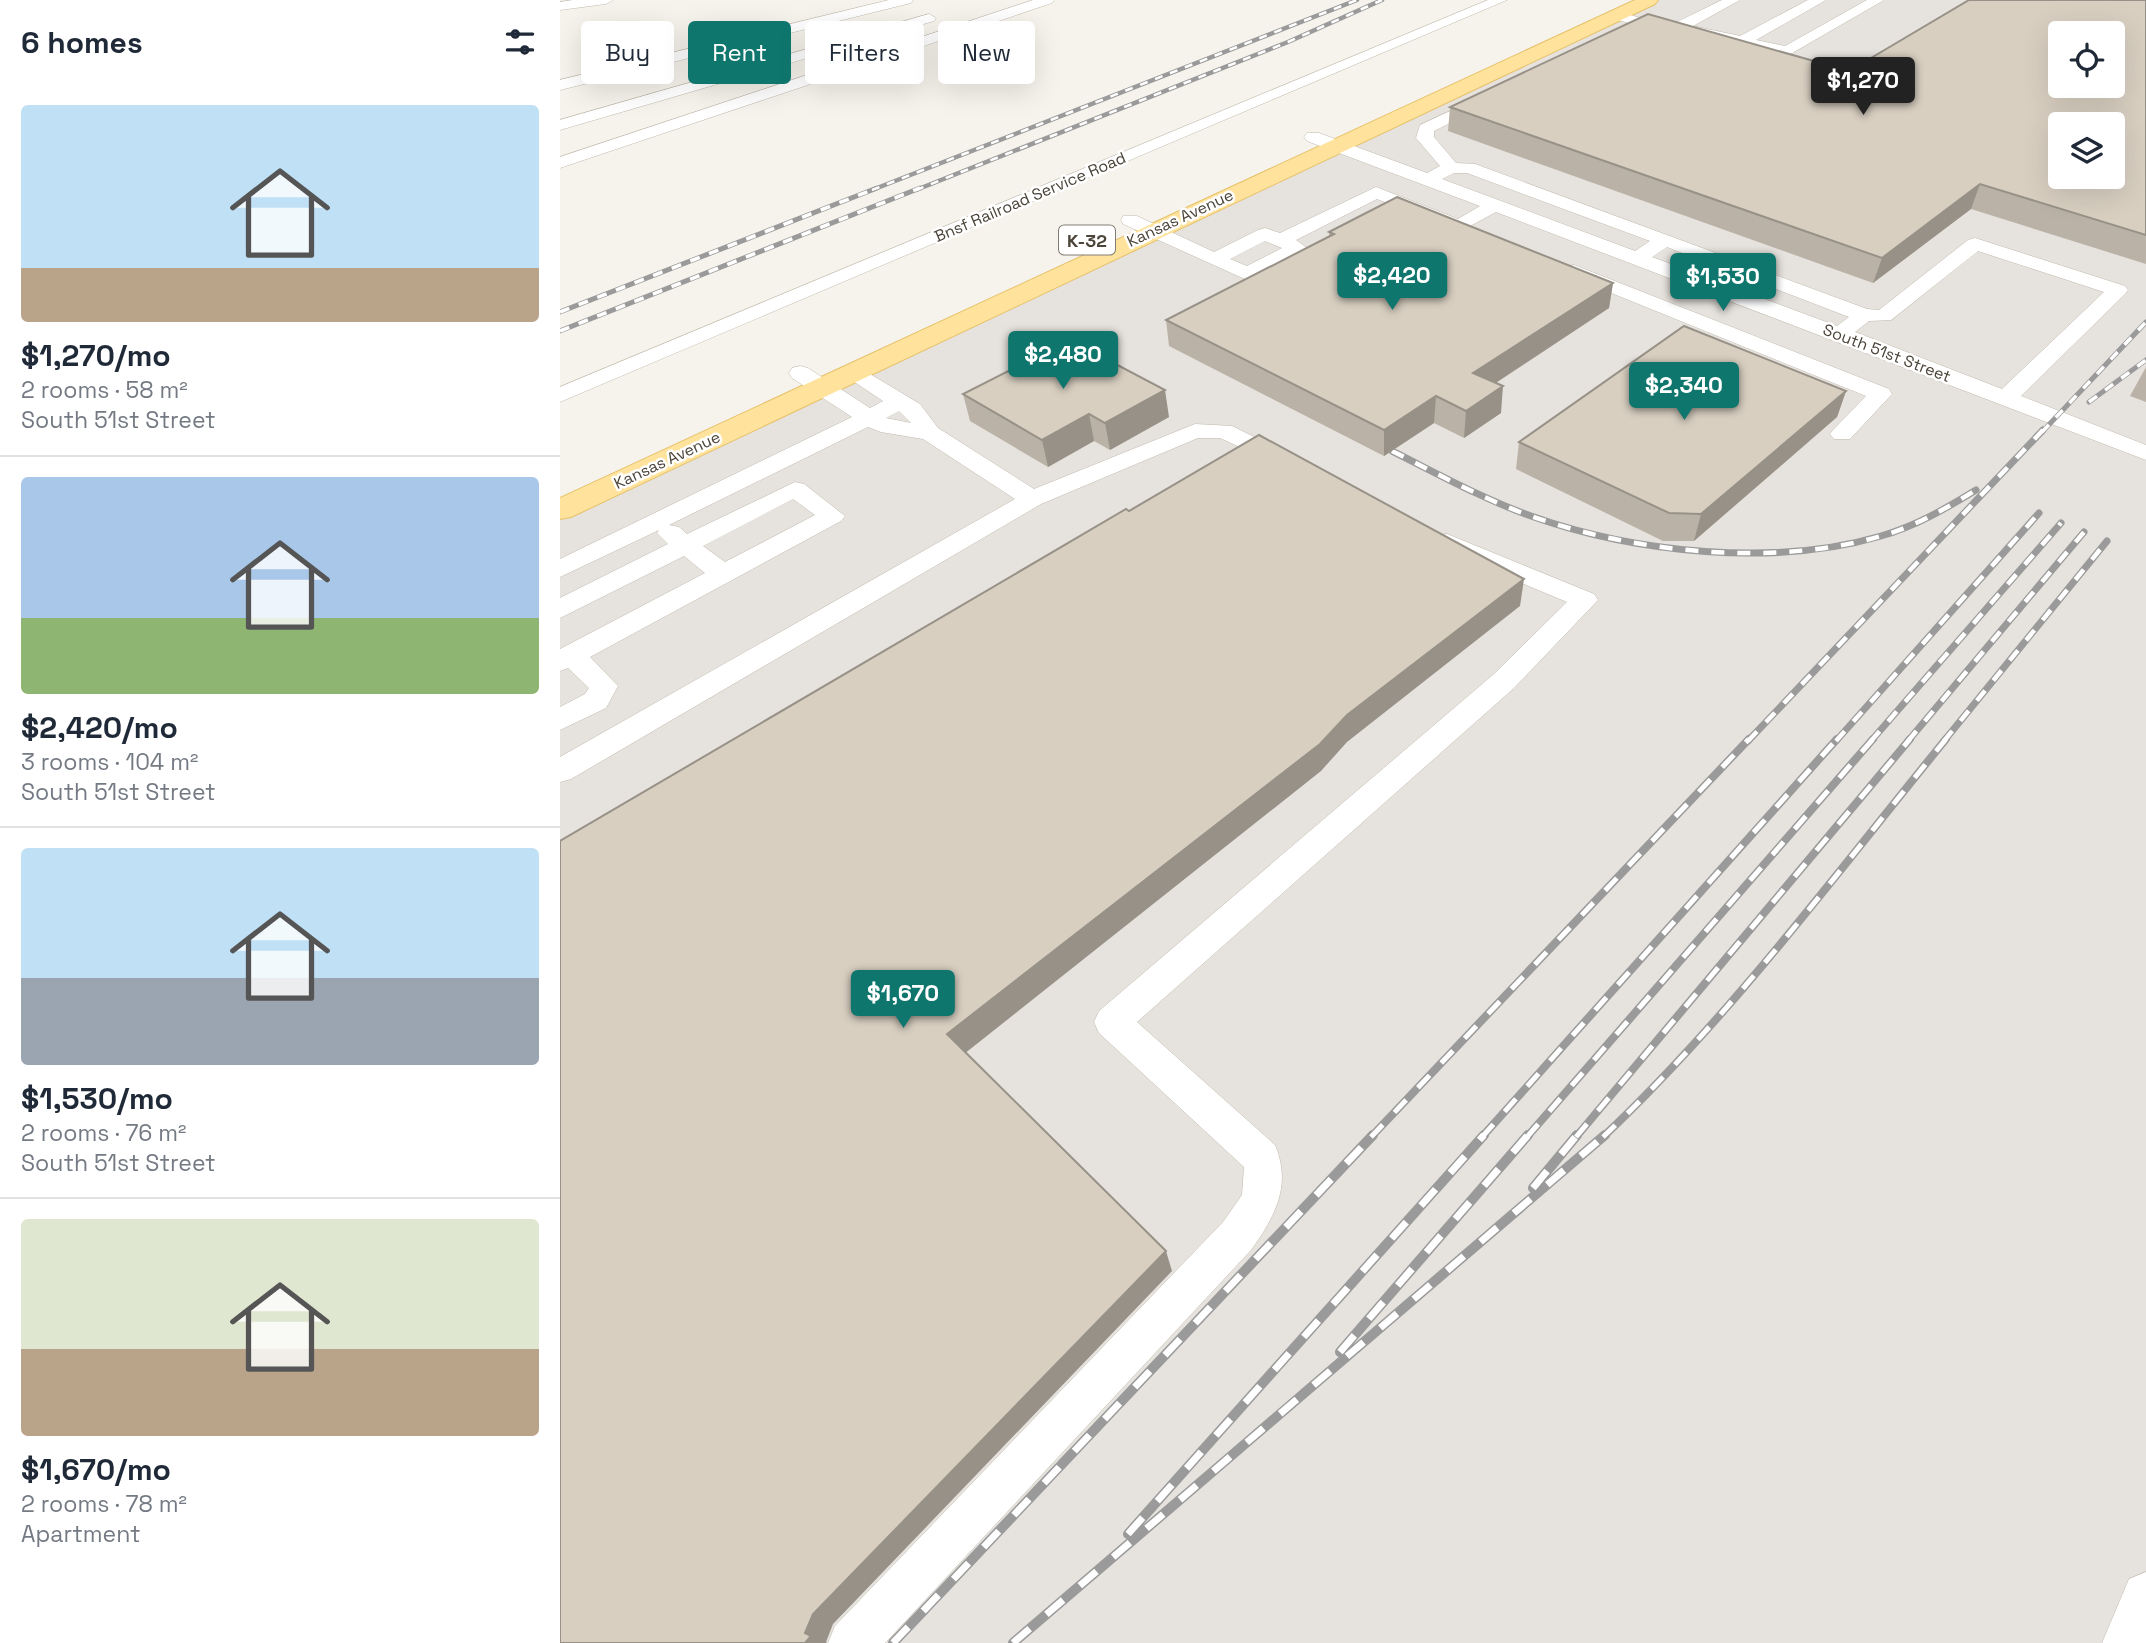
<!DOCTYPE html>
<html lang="en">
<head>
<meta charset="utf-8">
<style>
  :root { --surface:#fff; --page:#f2f2f3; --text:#1f2937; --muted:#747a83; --line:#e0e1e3; --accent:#0f766e }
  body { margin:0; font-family:"Space Grotesk",sans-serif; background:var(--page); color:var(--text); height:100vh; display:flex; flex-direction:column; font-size:26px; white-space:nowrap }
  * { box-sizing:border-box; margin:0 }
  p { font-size:23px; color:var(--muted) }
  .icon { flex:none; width:38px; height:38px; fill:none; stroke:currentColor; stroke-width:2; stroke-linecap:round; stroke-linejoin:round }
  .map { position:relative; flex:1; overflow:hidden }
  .sheet { display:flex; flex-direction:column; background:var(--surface); width:560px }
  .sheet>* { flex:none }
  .banner { position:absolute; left:21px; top:21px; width:665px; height:63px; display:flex; gap:14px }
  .controls { position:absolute; left:1488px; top:21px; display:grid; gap:14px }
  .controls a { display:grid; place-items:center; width:77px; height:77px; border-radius:7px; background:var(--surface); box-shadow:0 7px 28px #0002; font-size:35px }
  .price { position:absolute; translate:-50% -60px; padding:0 16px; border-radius:7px; background:var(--accent); color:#fff; font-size:23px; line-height:46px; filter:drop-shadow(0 2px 4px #0008) }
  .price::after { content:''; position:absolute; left:50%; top:42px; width:21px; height:16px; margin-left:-10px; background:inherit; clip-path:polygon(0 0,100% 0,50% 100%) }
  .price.active { background:#222; color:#fff }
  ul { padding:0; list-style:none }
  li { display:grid; align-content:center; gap:14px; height:371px; padding:0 21px }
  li+li { border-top:2px solid var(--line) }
  li span { display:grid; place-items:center; height:217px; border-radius:7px; color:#555 }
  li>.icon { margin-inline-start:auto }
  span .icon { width:126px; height:126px; fill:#fffc; stroke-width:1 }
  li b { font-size:30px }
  h2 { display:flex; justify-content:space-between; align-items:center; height:84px; padding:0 21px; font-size:30px }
  .chip { padding:0 24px; border-radius:7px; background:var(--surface); box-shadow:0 7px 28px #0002; font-size:24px; line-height:63px }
  .chip.active { background:var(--accent); color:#fff }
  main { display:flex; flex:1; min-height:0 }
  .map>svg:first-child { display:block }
</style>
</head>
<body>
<main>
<section class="sheet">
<h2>6 homes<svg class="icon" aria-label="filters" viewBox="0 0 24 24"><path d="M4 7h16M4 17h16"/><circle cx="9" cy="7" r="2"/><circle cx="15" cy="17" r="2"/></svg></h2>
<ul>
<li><span style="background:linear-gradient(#bfe0f5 75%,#b9a48a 0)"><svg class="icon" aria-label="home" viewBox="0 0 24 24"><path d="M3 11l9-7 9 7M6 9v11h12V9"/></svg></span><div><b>$1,270/mo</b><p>2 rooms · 58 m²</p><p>South 51st Street</p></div></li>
<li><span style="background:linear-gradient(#a9c7e8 65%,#8fb573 0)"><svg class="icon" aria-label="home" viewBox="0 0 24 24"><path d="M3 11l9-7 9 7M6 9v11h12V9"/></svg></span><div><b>$2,420/mo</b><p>3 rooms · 104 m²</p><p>South 51st Street</p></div></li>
<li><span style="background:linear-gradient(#bfe0f5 60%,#9aa5b1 0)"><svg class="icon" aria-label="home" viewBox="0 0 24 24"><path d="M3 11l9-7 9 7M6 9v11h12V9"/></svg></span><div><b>$1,530/mo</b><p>2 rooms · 76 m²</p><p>South 51st Street</p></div></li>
<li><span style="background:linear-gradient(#dfe7d0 60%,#b9a48a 0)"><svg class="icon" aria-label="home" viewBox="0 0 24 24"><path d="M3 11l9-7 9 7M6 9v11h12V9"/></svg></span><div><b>$1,670/mo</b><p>2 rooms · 78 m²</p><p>Apartment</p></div></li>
</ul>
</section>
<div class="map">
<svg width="1586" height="1643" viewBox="0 0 1586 1643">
  <rect width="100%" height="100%" fill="#f6f3ec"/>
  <path fill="#e6e2dd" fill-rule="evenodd" d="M 1098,0 L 1586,0 L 1586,1643 L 0,1643 L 0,513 ZM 1500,33 L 1552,33 L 1552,86 L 1500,86 ZM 1500,124 L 1552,124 L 1552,177 L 1500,177 Z"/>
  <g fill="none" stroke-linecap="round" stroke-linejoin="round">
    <g stroke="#c2bbae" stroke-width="1">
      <path id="minor" d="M 13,0 L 53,0 L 46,4 L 0,10 L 0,2 Z
        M 329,0 L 353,0 L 351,3 L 0,90 L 0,80 Z
        M 473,0 L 494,0 L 492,3 L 0,168 L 0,157 Z
        M 928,0 L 947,0 L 0,402 L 0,387 Z
        M 1162,0 L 1180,0 L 1133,26 L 1180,36 L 1248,0 L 1266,0 L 1196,40 L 1225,46 L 1307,0 L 1324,0 L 1227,56 L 1105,28 L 1087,28 L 1051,18 L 1049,15 L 1056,11 L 1088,20 L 1117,22 Z
        M 369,14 L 376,18 L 374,21 L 0,130 L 0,120 Z
        M 927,94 L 933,96 L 935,99 L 933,102 L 874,131 L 874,137 L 896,163 L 915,164 L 1307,309 L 1319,310 L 1408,240 L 1415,238 L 1565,286 L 1568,290 L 1565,294 L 1461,396 L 1586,445 L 1586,460 L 936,212 L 899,232 L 817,199 L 736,240 L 747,248 L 744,252 L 687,280 L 563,224 L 561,220 L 563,216 L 577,216 L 654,252 L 698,230 L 705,228 L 720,233 L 816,187 L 898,219 L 920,206 L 747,141 L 744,137 L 747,133 L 759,133 L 867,173 L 880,166 L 856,138 L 860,125 ZM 894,173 L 907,173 L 1090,241 L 1075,251 L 882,179 ZM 705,241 L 722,248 L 687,266 L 670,259 ZM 1107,247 L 1289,317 L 1277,326 L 1092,257 ZM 1418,251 L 1544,292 L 1442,389 L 1295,332 L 1309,321 L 1331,320 Z
        M 1014,265 L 1329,389 L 1332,394 L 1290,439 L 1274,439 L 1270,434 L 1274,429 L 1306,396 L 1007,275 L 1004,271 L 1007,267 Z
        M 240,366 L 248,368 L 310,408 L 323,401 L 281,373 L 284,368 L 300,368 L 360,404 L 378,428 L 474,489 L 635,424 L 672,426 L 733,456 L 737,461 L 733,466 L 725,468 L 660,438 L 638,438 L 481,504 L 11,779 L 0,782 L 0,757 L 455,499 L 363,439 L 321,432 L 308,427 L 109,525 L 119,527 L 127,534 L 235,482 L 244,484 L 285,516 L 281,521 L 30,657 L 58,686 L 46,708 L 0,730 L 0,707 L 25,694 L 29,688 L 8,668 L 0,671 L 0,649 L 145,573 L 124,556 L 0,618 L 0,598 L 108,544 L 97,533 L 99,530 L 0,577 L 0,559 L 292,417 L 232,378 L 229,373 L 232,368 ZM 339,411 L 351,423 L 326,418 ZM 233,499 L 255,515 L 165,562 L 143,546 Z
        M 887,534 L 1034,594 L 1038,600 L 954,688 L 577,1022 L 715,1145 C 732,1185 715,1217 691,1250 L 325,1643 L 268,1643 L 275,1626 L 663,1222 L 682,1195 L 684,1167 L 539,1033 L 534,1022 L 539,1011 L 934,674 L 1007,602 L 878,548 L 874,542 L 878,536 Z
        M 1586,1572 L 1586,1643 L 1542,1643 L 1569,1579 Z"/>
    </g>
    <g stroke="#e6c16a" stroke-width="2">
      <path id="major" d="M 1075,0 L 1098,0 L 1095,4 L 11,517 L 0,519 L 0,498 Z"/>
    </g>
    <use href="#minor" fill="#fff" fill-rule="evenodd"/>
    <use href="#major" fill="#ffe39c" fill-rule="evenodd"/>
    <g stroke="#9a9a9a" stroke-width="4.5">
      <path id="rail-far4" d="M 312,190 L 797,0
        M 356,190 L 728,42 L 822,0"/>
    </g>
    <g stroke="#9a9a9a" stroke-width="5">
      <path id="rail-far3" d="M 0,312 L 317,188
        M 0,331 L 360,188
        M 1529,402 L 1586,360
        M 1482,432 L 1586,322"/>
    </g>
    <g stroke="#9a9a9a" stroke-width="7">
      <path id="rail-far2" d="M 832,451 C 878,474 923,499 971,516 C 1075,553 1215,567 1321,536 C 1356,526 1385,509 1416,490
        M 1188,741 L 1483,430
        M 1276,741 L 1479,513
        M 1311,741 L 1501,523
        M 1348,741 L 1524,532
        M 1384,741 L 1547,541"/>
    </g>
    <g stroke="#9a9a9a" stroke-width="8">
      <path id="rail-far1" d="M 811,1137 L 1189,739
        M 922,1137 L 1277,739
        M 967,1137 L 1313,739
        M 1016,1137 L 1350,739
        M 1043,1137 C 1170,1017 1275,875 1386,739"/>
    </g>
    <g stroke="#9a9a9a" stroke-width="10">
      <path id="rail" d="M 973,1188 L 1017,1135
        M 780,1352 L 968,1135
        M 568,1534 L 924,1135
        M 333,1643 L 813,1135
        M 453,1643 L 1045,1135"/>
    </g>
    <use href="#rail-far4" stroke="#fff" stroke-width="2.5" stroke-dasharray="8" stroke-linecap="butt"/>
    <use href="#rail-far3" stroke="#fff" stroke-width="3.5" stroke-dasharray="10" stroke-linecap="butt"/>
    <use href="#rail-far2" stroke="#fff" stroke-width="4.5" stroke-dasharray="13" stroke-linecap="butt"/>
    <use href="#rail-far1" stroke="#fff" stroke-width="5" stroke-dasharray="17" stroke-linecap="butt"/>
    <use href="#rail" stroke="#fff" stroke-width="7" stroke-dasharray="22" stroke-linecap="butt"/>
  </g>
  <path fill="#bab2a6" d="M 1586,0 L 1586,264 L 1411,209 L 1313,283 L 888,131 L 890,107 L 1289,71 Z
    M 769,232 L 1053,283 L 1049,308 L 936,383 L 941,413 L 904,438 L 874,423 L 824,456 L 609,346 L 606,320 L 769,236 Z
    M 1586,367 L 1586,402 L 1570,396 Z
    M 1286,391 L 1277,417 L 1134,541 L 1103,541 L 956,469 L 959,442 Z
    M 403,394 L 609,417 L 550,450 L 534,441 L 488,467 L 410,421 Z"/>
  <path fill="#979187" d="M 1420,184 L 1411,209 L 1313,283 L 1322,258 Z
    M 1053,283 L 1049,308 L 911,399 L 913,373 Z
    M 943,386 L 941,413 L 904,438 L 906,411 Z
    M 605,390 L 609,417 L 550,450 L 545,423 Z
    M 1286,391 L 1277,417 L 1134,541 L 1141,514 Z
    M 876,396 L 874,423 L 824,456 L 824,430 Z
    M 529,414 L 534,441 L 488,467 L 482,440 Z
    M 964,579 L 960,606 L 787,742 L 761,771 L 399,1058 L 387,1034 L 787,715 Z
    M 606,1251 L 612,1271 L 273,1624 L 266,1642 L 267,1643 L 245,1643 L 245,1633 L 253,1614 Z"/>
  <path fill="#d8cfc1" stroke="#979187" stroke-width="2" fill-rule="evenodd" d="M 1409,0 L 1586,0 L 1586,235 L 1420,184 L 1322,258 L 890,107 L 1088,14 L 1289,71 ZM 1500,33 L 1552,33 L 1552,86 L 1500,86 ZM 1500,124 L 1552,124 L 1552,177 L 1500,177 Z
    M 837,197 L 1053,283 L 913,373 L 943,386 L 906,411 L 876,396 L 824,430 L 606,320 L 774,234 L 769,232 Z
    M 1124,326 L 1286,391 L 1141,514 L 1109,513 L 959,442 Z
    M 510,340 L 605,390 L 545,423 L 529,414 L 482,440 L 403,394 Z
    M 699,435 L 964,579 L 787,715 L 760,744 L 387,1034 L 606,1251 L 253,1614 L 245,1633 L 251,1636 L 245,1643 L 0,1643 L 0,841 L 566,509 L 569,511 Z"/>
  <g text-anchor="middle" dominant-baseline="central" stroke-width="5" stroke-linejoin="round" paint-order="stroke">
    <g font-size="16" fill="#4b4439" stroke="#fff">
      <text transform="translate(470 197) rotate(-23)">Bnsf Railroad Service Road</text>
      <text transform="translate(620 218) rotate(-25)">Kansas Avenue</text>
      <text transform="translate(1327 353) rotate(21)">South 51st Street</text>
      <text transform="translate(107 460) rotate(-25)">Kansas Avenue</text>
    </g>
    <rect fill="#fff" stroke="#817c74" stroke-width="2" x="499" y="225.5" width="56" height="29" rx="5"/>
    <g font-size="18" font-weight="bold" fill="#4b4439">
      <text x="527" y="240">K-32</text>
    </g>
  </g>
</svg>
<div class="controls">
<a><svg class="icon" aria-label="locate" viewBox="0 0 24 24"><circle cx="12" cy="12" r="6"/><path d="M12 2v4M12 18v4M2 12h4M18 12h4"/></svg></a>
<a><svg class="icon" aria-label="layers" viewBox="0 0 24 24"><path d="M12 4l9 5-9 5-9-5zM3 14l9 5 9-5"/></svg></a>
</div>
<b class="price active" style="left:1303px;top:117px">$1,270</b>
<b class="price" style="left:832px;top:312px">$2,420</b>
<b class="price" style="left:1163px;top:313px">$1,530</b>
<b class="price" style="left:503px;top:391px">$2,480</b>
<b class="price" style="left:1124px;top:422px">$2,340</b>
<b class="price" style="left:343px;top:1030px">$1,670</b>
<div class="banner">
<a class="chip">Buy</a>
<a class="chip active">Rent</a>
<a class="chip">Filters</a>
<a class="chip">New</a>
</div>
</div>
</main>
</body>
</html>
